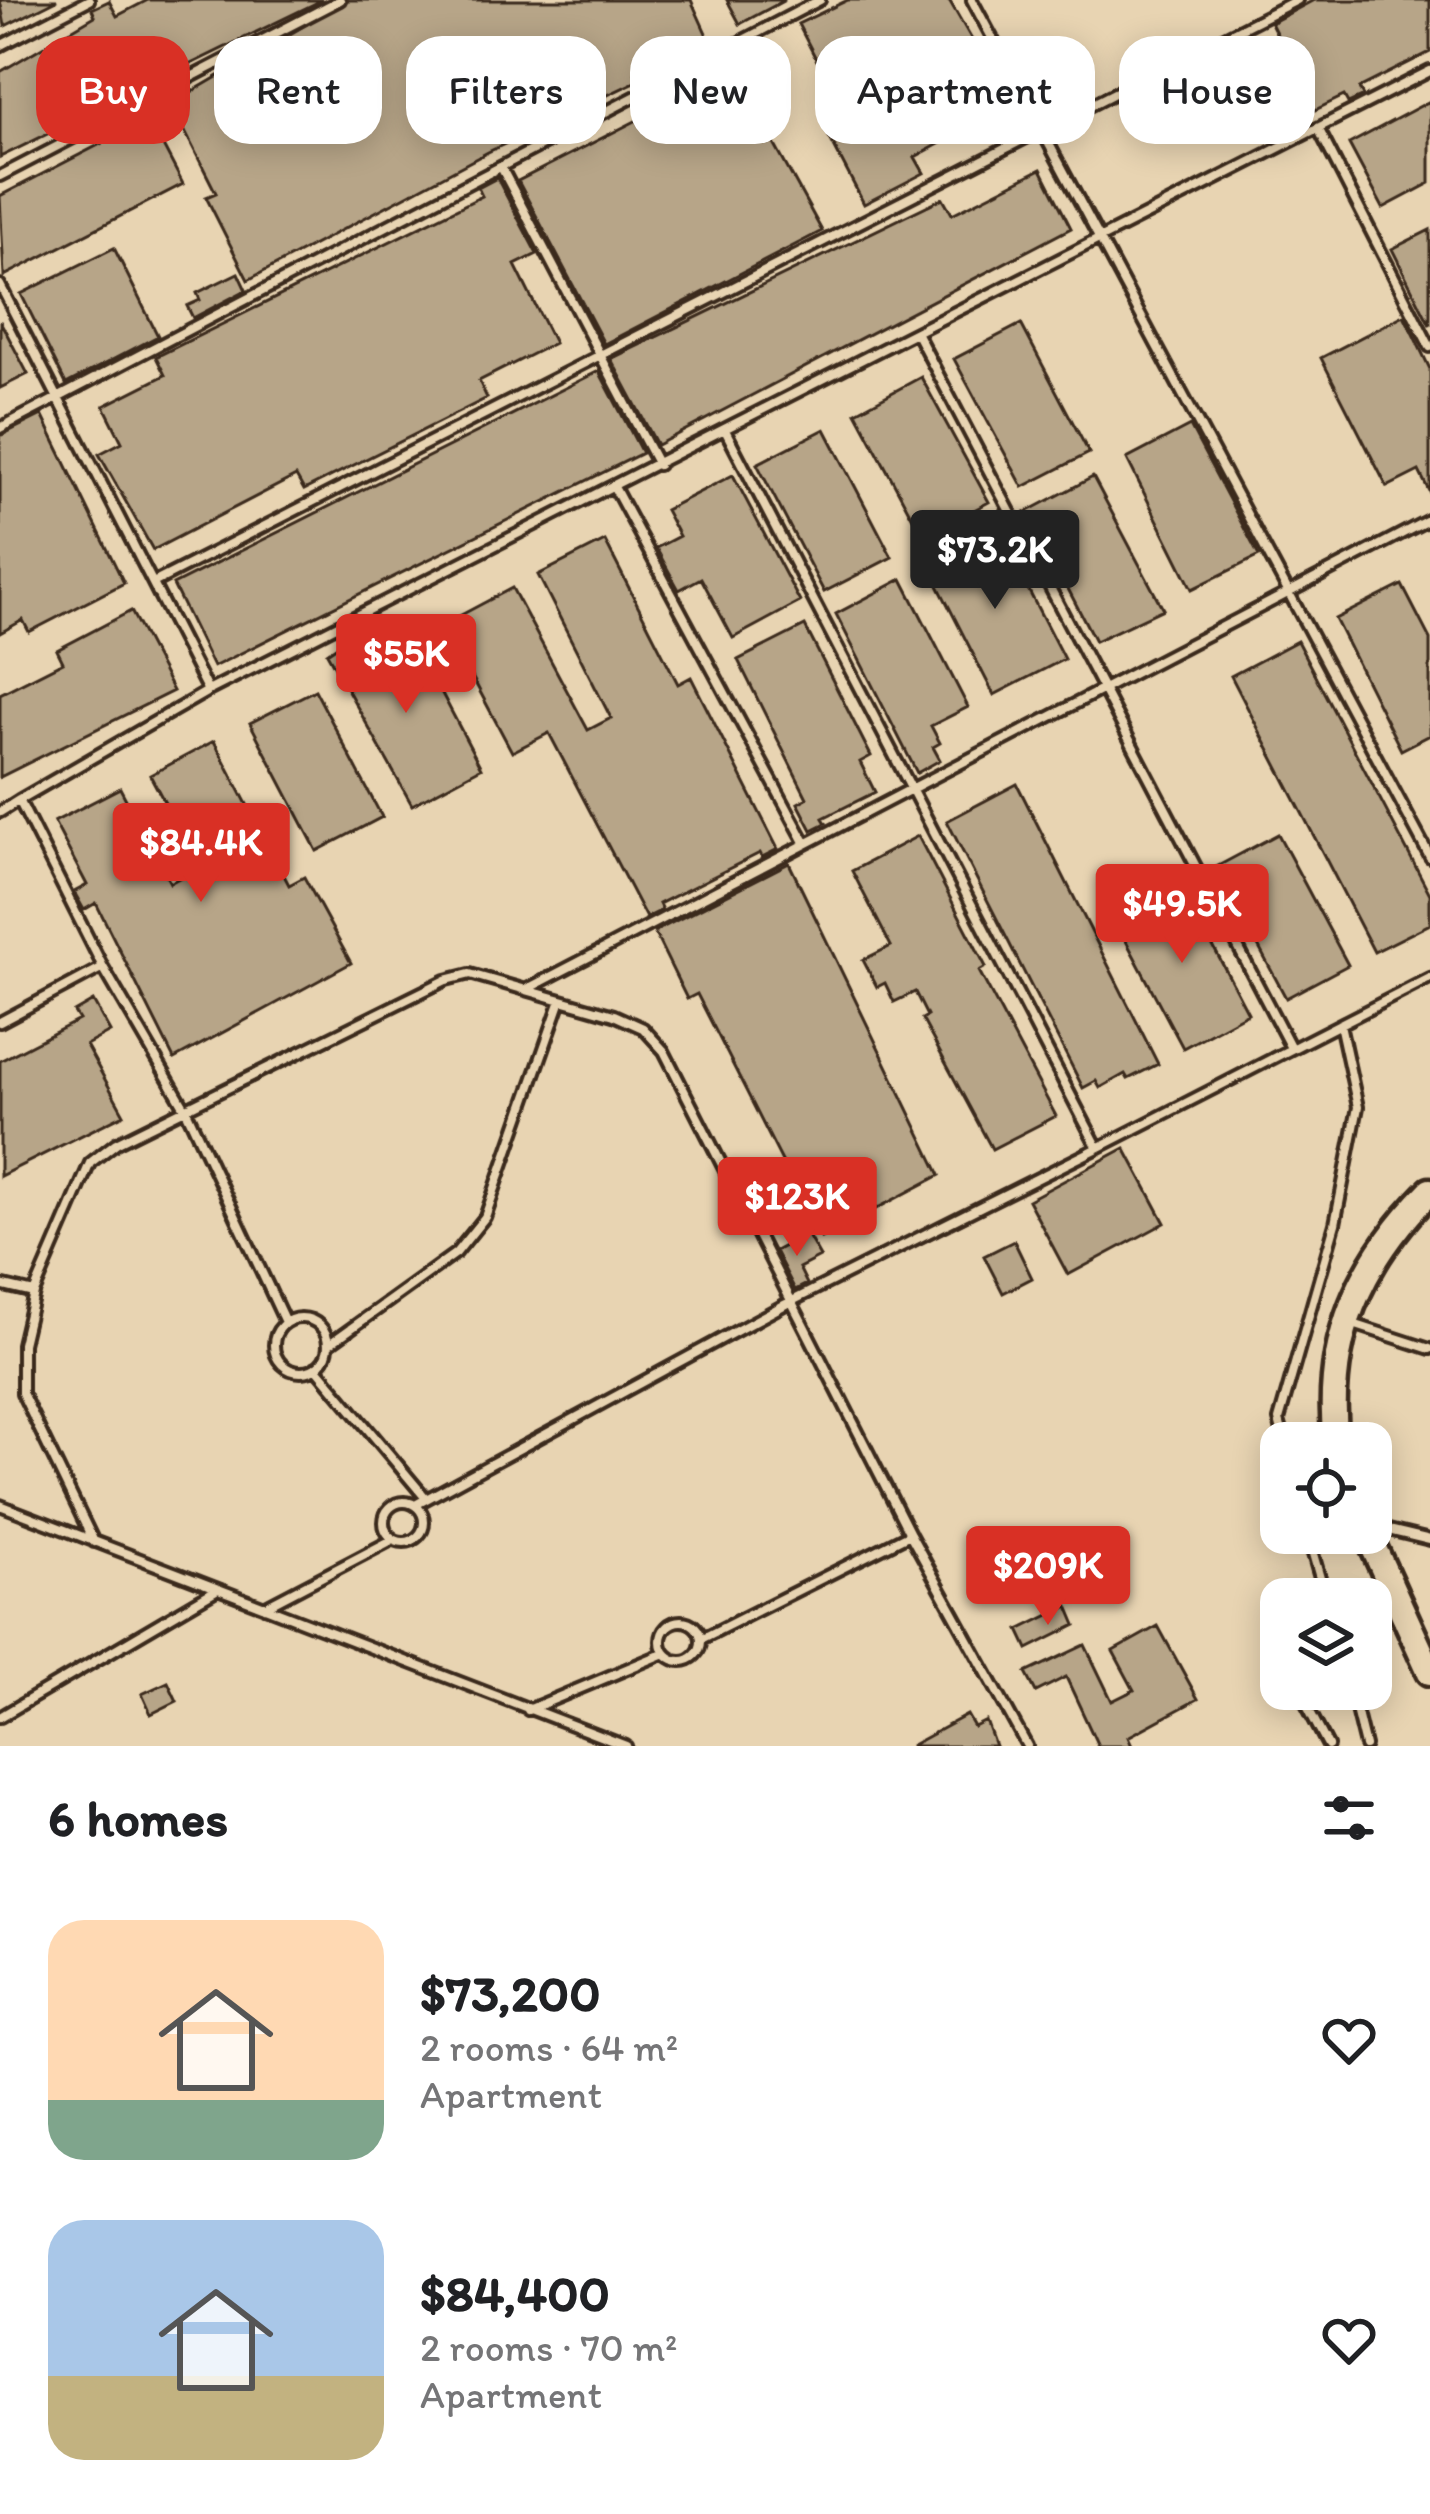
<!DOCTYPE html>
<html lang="en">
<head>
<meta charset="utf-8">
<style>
  :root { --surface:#fff; --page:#f6f6f6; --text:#202124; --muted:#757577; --accent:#d93025 }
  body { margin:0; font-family:Itim,sans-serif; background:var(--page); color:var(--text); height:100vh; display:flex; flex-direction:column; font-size:45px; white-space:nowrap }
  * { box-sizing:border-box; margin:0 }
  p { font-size:39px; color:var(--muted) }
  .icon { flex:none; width:66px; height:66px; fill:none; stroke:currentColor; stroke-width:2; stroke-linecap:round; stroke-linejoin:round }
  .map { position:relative; height:1746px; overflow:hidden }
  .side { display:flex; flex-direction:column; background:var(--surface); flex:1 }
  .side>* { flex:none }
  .banner { position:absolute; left:36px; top:36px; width:1359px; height:108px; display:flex; gap:24px }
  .fabs { position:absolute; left:1260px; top:1422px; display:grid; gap:24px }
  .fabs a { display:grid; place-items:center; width:132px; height:132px; border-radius:24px; background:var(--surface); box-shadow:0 6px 30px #0003; font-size:60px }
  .price { position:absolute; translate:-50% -102px; padding:0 27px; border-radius:12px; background:var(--accent); color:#fff; font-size:39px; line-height:78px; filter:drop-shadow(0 3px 6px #0008) }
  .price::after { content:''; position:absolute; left:50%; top:72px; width:36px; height:27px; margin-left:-18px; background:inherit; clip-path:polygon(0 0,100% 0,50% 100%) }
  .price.on { background:#222; color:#fff }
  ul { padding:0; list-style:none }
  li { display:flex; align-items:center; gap:36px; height:300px; padding:0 48px }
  li span { display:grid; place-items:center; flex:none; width:336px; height:240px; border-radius:36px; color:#555 }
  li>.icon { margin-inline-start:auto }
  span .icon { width:144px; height:144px; fill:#fffc; stroke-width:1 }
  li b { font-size:51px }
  h2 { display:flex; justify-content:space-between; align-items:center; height:144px; padding:0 48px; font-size:51px }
  .chip { padding:0 42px; border-radius:36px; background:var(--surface); box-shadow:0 6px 30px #0003; font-size:42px; line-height:108px }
  .chip.on { background:var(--accent); color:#fff }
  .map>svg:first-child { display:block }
</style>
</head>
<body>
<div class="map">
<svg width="1430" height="1746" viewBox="0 0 1430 1746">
  <rect width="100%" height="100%" fill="#e8d4b2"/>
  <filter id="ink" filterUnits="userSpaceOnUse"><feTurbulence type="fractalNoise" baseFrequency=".00833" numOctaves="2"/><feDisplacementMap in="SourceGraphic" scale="24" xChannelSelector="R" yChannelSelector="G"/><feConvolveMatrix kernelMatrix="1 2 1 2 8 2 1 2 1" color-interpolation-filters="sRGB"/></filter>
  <g filter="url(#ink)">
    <path fill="#b7a588" stroke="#3b2a1e" stroke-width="3" d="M 0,0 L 57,0 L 5,26 Z
      M 148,0 L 322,0 L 0,157 L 0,72 L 95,16 L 92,9 L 109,1 L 117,16 Z
      M 348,0 L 691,0 L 709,40 L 635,73 L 639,80 L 488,152 L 248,280 L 206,197 L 216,193 L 171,104 Z
      M 727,0 L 785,0 L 740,24 Z
      M 848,0 L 949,0 L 1010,106 L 915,157 L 924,173 L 864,204 L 822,123 L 843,111 L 798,24 Z
      M 1314,0 L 1430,0 L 1430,52 L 1359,88 L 1363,96 L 1348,103 L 1344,96 L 1315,110 L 1271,23 Z
      M 727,58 L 822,231 L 604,344 L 518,181 L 659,109 L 652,97 Z
      M 1430,101 L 1430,183 L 1383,208 L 1349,144 Z
      M 149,119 L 183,184 L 4,276 L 0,196 Z
      M 1041,169 L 1071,228 L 657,445 L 611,359 L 943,198 L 952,214 Z
      M 497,178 L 537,254 L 515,265 L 554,343 L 479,381 L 487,398 L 304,490 L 296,476 L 153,550 L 99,454 L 122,442 L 104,406 L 165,375 L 156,357 L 482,196 L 478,188 Z
      M 1430,230 L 1430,325 L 1392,249 Z
      M 114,248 L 158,336 L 66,384 L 21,294 Z
      M 238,273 L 246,290 L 193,318 L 187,306 L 200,300 L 197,293 Z
      M 1404,315 L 1430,369 L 1430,493 L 1419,471 L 1387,487 L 1321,358 Z
      M 0,321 L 28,374 L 0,388 Z
      M 1021,324 L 1089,453 L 1023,487 L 954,359 Z
      M 599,371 L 642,453 L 213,667 L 173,585 Z
      M 921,377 L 989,502 L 923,537 L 856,412 Z
      M 42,415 L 124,583 L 29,632 L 23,620 L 0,633 L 0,436 Z
      M 1190,426 L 1259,556 L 1192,589 L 1127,459 Z
      M 825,429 L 892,557 L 824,592 L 757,464 Z
      M 733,475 L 800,602 L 733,638 L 701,578 L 679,590 L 656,548 L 679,536 L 665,510 Z
      M 1093,477 L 1163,609 L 1095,641 L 1034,523 L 1027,526 L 1021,515 Z
      M 997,529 L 1064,659 L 994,695 L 927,564 Z
      M 605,541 L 678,684 L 691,677 L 778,849 L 762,857 L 760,853 L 659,904 L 662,910 L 646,918 L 549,733 L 512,752 L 444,624 L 512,588 L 588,730 L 611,718 L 538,575 Z
      M 902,579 L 968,707 L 931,726 L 940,743 L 933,747 L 940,760 L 917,773 L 836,614 Z
      M 1402,585 L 1430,639 L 1430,735 L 1401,750 L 1335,619 Z
      M 131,611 L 173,691 L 0,777 L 0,694 L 63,662 L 57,650 Z
      M 805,626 L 871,756 L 860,762 L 875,792 L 823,818 L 826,823 L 812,830 L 798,803 L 807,798 L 738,660 Z
      M 359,631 L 375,660 L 414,640 L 481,768 L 412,805 L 327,653 Z
      M 1297,641 L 1430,894 L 1430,924 L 1374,952 L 1231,676 Z
      M 315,690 L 382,817 L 317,851 L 250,723 Z
      M 214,741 L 289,885 L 304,877 L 351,963 L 174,1059 L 96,903 L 84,910 L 74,892 L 87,885 L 54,822 L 120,788 L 170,883 L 199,867 L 150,775 Z
      M 1017,784 L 1158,1064 L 1128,1079 L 1125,1074 L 1100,1088 L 1096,1081 L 1083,1088 L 947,821 Z
      M 1278,834 L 1348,965 L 1286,998 L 1216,867 Z
      M 918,836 L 986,967 L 979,971 L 1056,1116 L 992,1149 L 922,1019 L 927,1016 L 915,992 L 894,1002 L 885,983 L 877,987 L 863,960 L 891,946 L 852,871 Z
      M 789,863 L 940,1175 L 821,1238 L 697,994 L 687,999 L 654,932 Z
      M 1181,885 L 1248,1013 L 1183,1048 L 1115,920 Z
      M 93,1001 L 110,1032 L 86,1045 L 124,1114 L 0,1176 L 0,1061 L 79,1020 L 74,1012 Z
      M 1125,1148 L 1165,1223 L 1068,1275 L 1028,1200 Z
      M 807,1234 L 820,1257 L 799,1268 L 807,1284 L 795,1290 L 775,1251 Z
      M 1014,1241 L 1032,1278 L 1003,1293 L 984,1256 Z
      M 1056,1537 L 1063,1551 L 1006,1578 L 999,1564 Z
      M 1068,1606 L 1076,1625 L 1028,1649 L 1019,1630 Z
      M 1158,1626 L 1198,1699 L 1128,1737 L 1132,1746 L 1098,1746 L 1066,1677 L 1036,1692 L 1026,1673 L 1085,1645 L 1112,1701 L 1134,1690 L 1113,1651 Z
      M 168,1682 L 177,1701 L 151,1714 L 142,1694 Z
      M 967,1715 L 974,1727 L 986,1721 L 995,1746 L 910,1746 Z"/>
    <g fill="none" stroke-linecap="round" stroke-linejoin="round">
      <g stroke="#3b2a1e" stroke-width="16">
        <path id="lane" d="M 972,0 L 1430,857
          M 0,46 L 89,0
          M 1318,128 L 1430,347
          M 501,167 L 658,465
          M 0,176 L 340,0
          M 0,285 L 208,691
          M 916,332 L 1291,1048
          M 0,428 L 820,0
          M 725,430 L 1098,1148 L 1430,978
          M 614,487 L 805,842
          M 153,583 L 1297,0
          M 19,800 L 208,691 L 1430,71
          M 0,812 L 19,800 L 103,967 L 185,1108 L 285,1322
          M 529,988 L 1430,519
          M 0,1022 L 103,967
          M 0,1285 L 34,1293
          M274 1345a27 27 0 1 1 54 0a27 27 0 1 1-54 0Z
          M 1350,1323 L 1430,1349
          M 328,1345 L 456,1253 L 485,1217 L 561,1000
          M 316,1367 L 424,1496
          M 1285,1443 L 1279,1420 L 1335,1224 L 1358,1107 L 1340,1024
          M384 1522a20 20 0 1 1 40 0a20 20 0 1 1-40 0Z
          M 417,1504 L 784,1305 L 1098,1148
          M 0,1505 L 626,1746
          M 1372,1526 L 1430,1540
          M 1307,1533 L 1326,1599
          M 94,1542 L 22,1393 L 22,1344 L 34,1293 L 90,1163 L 116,1143 L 446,980 L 470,974 L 614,1015 L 643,1028 L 664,1051 L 910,1534 L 1027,1746
          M 264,1607 L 390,1541
          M661 1641a20 20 0 1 1 40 0a20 20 0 1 1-40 0Z
          M 701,1639 L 910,1534
          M 1280,1653 L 1281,1656
          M 1298,1689 L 1328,1746
          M 1351,1689 L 1365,1746
          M 528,1710 L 665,1653
          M 0,1717 L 216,1590"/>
      </g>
      <g stroke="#3b2a1e" stroke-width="33">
        <path id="secondary" d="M 1336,1443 C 1324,1341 1360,1262 1430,1191
          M 1367,1533 L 1430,1672"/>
      </g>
      <use href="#lane" stroke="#e8d4b2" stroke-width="8"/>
      <use href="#secondary" stroke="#e8d4b2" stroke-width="24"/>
    </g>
  </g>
</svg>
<div class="fabs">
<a><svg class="icon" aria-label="locate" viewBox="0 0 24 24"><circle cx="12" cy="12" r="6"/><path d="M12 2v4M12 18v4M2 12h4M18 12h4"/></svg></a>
<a><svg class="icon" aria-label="layers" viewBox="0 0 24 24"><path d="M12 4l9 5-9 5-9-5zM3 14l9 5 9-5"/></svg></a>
</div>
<b class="price on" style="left:995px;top:612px">$73.2K</b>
<b class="price" style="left:406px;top:716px">$55K</b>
<b class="price" style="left:201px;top:905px">$84.4K</b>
<b class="price" style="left:1182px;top:966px">$49.5K</b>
<b class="price" style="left:797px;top:1259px">$123K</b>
<b class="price" style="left:1048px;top:1628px">$209K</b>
<div class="banner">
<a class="chip on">Buy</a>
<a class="chip">Rent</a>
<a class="chip">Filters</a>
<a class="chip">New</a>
<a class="chip">Apartment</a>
<a class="chip">House</a>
</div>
</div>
<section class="side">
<h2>6 homes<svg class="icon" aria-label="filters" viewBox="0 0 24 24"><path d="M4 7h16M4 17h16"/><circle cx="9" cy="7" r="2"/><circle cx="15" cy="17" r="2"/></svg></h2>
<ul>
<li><span style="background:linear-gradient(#ffd9b3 75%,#7fa58c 0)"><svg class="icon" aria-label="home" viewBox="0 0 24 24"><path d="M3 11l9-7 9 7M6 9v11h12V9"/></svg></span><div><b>$73,200</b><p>2 rooms · 64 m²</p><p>Apartment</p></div><svg class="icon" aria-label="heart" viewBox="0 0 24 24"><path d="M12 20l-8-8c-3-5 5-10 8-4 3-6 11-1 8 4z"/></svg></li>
<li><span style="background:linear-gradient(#a9c7e8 65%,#c2b280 0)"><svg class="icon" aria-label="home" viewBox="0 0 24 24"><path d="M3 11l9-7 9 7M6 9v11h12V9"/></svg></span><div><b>$84,400</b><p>2 rooms · 70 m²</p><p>Apartment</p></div><svg class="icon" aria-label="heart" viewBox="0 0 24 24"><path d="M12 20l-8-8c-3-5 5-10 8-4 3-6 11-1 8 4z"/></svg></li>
</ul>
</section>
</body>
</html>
